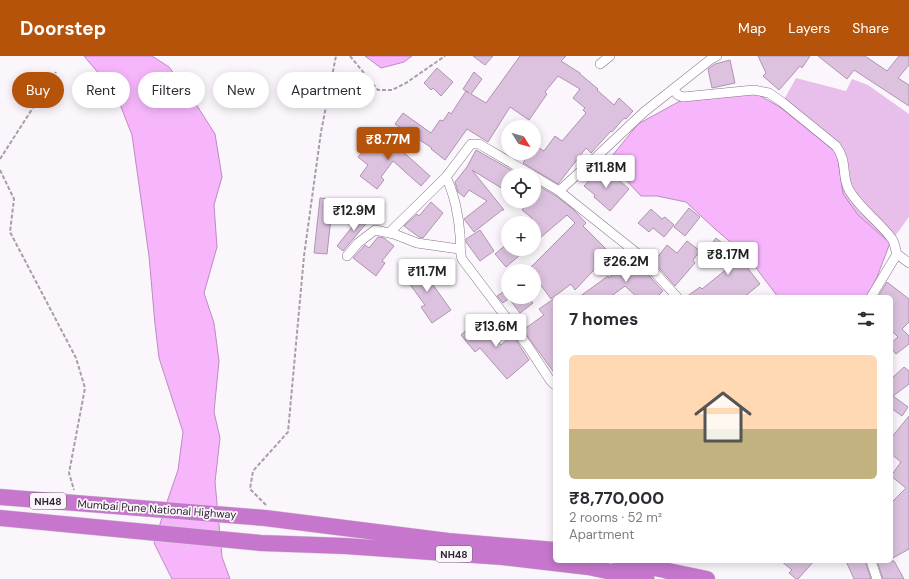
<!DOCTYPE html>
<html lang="en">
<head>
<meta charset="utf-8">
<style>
  :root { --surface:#fff; --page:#f2f2f3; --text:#2b2b33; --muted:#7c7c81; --accent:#b45309 }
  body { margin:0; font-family:"DM Sans",sans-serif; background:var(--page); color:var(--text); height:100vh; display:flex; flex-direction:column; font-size:15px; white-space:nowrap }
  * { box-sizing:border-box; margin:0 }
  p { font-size:13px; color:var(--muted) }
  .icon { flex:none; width:22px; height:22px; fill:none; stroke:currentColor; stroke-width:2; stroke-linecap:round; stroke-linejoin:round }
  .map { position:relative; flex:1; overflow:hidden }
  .details { position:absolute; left:553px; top:239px; width:340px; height:268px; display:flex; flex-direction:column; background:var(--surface); border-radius:6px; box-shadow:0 2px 10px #0003 }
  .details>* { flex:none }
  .top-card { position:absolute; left:12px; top:16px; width:380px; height:36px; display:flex; gap:8px }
  .needle { width:26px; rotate:127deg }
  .tools { position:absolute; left:501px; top:64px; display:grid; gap:8px }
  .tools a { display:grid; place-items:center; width:40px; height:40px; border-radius:50%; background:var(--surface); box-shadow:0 2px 10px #0003; font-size:20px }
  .price { position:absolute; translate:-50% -34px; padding:0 9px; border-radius:4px; background:#fff; color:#222; font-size:13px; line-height:26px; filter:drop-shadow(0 1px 2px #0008) }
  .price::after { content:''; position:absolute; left:50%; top:24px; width:12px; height:9px; margin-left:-6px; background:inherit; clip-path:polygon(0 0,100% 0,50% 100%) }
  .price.active { background:var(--accent); color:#fff }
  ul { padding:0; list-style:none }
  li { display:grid; align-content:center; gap:8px; height:212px; padding:0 16px }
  li span { display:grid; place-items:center; height:124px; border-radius:6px; color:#555 }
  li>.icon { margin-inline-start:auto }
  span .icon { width:72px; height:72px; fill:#fffc; stroke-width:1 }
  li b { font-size:17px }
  h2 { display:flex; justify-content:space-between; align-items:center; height:48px; padding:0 16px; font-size:17px }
  .chip { padding:0 14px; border-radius:18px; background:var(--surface); box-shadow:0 2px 10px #0003; font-size:14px; line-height:36px }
  .chip.active { background:var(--accent); color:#fff }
  header { display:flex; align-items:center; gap:24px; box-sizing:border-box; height:56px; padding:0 20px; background:var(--accent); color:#fff }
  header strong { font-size:19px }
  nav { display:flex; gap:22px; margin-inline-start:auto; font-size:14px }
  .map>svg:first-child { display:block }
</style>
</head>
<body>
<header>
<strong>Doorstep</strong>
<nav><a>Map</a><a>Layers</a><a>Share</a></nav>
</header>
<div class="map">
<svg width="909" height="523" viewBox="0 0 909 523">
  <rect width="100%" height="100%" fill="#fbf6fc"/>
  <path fill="#e8bfeb" d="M 796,22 L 846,35 L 852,23 L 868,29 L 909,58 L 909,161 L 890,187 L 858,159 L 843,138 L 837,97 L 780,51 Z"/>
  <path fill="#f7b6fc" stroke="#bc8bbf" d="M 84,0 L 152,0 L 169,11 L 194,45 L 215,78 L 222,121 L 214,149 L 217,191 L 204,237 L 214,267 L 219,305 L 214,356 L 220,382 L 215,426 L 222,501 L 230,523 L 172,523 L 154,487 L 168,443 L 178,414 L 183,376 L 159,302 L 155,268 L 149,200 L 132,79 L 116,38 Z
    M 365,0 L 412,0 L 404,6 L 381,12 Z
    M 755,37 L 780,51 L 837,97 L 843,138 L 858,159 L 890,187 L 877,221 L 867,241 L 778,241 L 747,200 L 715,173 L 686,146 L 657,140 L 641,140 L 608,105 L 638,68 L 682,44 Z"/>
  <path fill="#dcc2de" stroke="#ae94af" d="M 473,0 L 493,0 L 485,9 Z
    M 520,0 L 566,0 L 561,5 L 580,17 L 580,18 L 598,33 L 597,34 L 614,49 L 619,42 L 633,55 L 626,63 L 624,62 L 612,76 L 611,75 L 591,97 L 586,92 L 558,128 L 523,107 L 529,97 L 534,97 L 534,89 L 544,95 L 555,80 L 562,85 L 586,57 L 583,54 L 585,52 L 573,42 L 580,33 L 558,20 L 545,36 L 547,38 L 529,64 L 510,51 L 488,86 L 467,73 L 445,104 L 431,93 L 432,92 L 395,68 L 403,57 L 431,77 L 440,64 L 443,65 L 449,56 L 451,58 L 466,35 L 469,37 L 463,33 L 474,16 L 482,23 L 471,38 L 486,47 Z
    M 758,0 L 810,0 L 802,12 L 800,10 L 779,34 L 763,20 L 766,17 Z
    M 818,0 L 865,0 L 887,15 L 899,0 L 909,0 L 909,9 L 898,22 L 909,29 L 909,50 L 854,14 L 847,23 Z
    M 730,4 L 735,27 L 712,32 L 708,13 L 715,8 Z
    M 437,12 L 453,26 L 441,40 L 433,32 L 431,34 L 424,27 Z
    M 382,75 L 402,91 L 400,93 L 430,120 L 421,130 L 393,105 L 381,121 L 384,124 L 377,133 L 360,120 L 368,109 L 358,101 L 370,87 L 372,88 Z
    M 476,94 L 520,119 L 508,119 L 508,136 L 472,114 L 504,154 L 502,154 L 474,176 L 464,163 L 487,145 L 469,134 L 464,141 L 458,136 L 455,126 L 467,111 Z
    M 600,112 L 611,122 L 613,119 L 629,133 L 610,155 L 594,141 L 595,139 L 584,130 Z
    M 534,127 L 556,140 L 574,154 L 586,167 L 583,170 L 610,197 L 575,234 L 571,228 L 551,243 L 534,220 L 534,215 L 527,215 L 575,167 L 567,159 L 534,187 L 534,167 L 528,167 L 532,162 L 522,154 L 529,145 L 534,145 Z
    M 320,142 L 333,143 L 327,198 L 314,197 Z
    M 431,146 L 443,157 L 423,182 L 419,181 L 404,170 L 417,158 L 419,160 Z
    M 689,152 L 700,161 L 685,180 L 674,171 Z
    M 651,153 L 662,163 L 665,161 L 674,169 L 664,181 L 653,172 L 649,176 L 638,167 Z
    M 363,157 L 370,163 L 343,195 L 337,190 Z
    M 480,174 L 494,195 L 480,205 L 466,186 L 466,183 Z
    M 378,181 L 384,182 L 394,190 L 382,205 L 385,207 L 376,220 L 353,202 L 365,189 L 369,192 Z
    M 716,182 L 739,201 L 760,228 L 744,241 L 686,241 L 700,231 L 702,233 L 728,212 L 706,195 Z
    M 687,185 L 700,195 L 693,204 L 695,207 L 675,230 L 654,206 L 667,189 L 677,197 Z
    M 508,187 L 508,193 L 527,193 L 506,211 L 495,198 Z
    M 631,200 L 663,235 L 657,241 L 637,241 L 625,230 L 610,241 L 579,241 L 608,220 L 609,222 Z
    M 420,207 L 435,227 L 433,229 L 451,254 L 432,267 L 421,251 L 425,249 L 403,219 Z
    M 887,226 L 909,243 L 909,266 L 902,273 L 909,280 L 909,288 L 896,298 L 891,292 L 891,287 L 898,281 L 891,274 L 891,241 L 878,241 Z
    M 508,233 L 508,243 L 503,247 L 497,240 Z
    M 508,241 L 528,241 L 533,247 L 520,257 Z
    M 555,242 L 555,318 L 523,274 L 544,259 L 539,253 Z
    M 480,262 L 486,268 L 488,267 L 494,274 L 491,277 L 501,289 L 511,280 L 514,281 L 529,304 L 507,323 L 480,292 L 475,296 L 461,279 Z
    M 904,311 L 909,315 L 909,328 L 893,340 L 908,351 L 902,360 L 891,352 L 891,323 Z
    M 909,360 L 909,493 L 891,503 L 891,447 L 906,432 L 891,420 L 901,406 L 891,398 L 891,382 Z
    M 781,505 L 814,505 L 798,523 L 796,523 L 789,517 L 792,514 Z
    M 846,505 L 865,505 L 871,523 L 854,523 Z
    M 877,505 L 894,505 L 904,523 L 883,523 Z"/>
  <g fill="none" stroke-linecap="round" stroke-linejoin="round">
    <g stroke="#89718b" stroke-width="10">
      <path id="street" d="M 600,8 L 610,0
        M 673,33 L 678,39 L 683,41 L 754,34 L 769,37 L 782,46 L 836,90 C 848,106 841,119 849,134 C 860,153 879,165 892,183 C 895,187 895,193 897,198 L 871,241
        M 532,119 L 479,88 L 471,88 L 446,121 C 454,137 459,161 460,179 C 461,189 459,193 462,203 L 527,289 L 550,324 L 555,329
        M 534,120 L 559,135 L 638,198 L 677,241
        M 559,135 L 593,104 L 644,56 L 711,3 L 717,0
        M 389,177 L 446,121
        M 897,198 L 909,207
        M 347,200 L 358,187 L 375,174 L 394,178 L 417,187 L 459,193
        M 871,505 L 877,523
        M 659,523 L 663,505"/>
    </g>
    <g stroke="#d6d4d6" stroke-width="17">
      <path id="highway" d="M 0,441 L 265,462 L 448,485 L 555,494
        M 0,462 L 261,487 L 345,490 L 502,501 L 588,511 L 646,523
        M 620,505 L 707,523"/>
    </g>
    <path stroke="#a69fa7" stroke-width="2" stroke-dasharray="4 2" stroke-linecap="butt" d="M 350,0 L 378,34 L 392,34 L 406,27 L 445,0
      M 0,103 L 56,16
      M 0,114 L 14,143 L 10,176 L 76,302 L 85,332 L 69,417 L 74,434
      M 266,449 L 250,433 L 253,415 L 288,376 L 304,200 L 321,76 L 336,0"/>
    <use href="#street" stroke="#fff" stroke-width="9"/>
    <use href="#highway" stroke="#c677cd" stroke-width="16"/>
  </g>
  <g text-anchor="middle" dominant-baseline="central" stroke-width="3.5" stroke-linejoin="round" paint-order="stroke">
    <g fill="#fbf6fc" stroke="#6e656f" stroke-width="1">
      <rect x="30" y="437" width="36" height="16" rx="3"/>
      <rect x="436" y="490" width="36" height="16" rx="3"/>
    </g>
    <g font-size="10" font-weight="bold" fill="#312732">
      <text x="48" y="445">NH48</text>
      <text x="454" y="498">NH48</text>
    </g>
    <g font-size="11" fill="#312732" stroke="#fbf6fc">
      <text transform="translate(157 453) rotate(4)">Mumbai Pune National Highway</text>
    </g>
  </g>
</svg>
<div class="tools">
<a><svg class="needle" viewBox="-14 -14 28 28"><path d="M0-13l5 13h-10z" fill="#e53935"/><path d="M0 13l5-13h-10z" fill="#7c7c81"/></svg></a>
<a><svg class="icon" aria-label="locate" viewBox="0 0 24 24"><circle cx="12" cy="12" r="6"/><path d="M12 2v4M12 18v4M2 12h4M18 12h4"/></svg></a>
<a>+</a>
<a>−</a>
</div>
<b class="price active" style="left:388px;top:105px">₹8.77M</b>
<b class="price" style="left:606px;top:133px">₹11.8M</b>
<b class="price" style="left:354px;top:176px">₹12.9M</b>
<b class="price" style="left:728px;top:220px">₹8.17M</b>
<b class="price" style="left:626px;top:227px">₹26.2M</b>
<b class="price" style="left:427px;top:237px">₹11.7M</b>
<b class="price" style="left:496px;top:292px">₹13.6M</b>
<div class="top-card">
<a class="chip active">Buy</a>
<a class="chip">Rent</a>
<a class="chip">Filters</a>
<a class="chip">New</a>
<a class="chip">Apartment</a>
</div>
<section class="details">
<h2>7 homes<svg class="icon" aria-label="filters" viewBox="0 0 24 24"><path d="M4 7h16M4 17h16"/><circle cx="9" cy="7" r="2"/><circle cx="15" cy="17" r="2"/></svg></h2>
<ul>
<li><span style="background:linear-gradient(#ffd9b3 60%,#c2b280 0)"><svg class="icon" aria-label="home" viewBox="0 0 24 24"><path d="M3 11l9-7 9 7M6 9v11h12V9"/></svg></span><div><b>₹8,770,000</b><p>2 rooms · 52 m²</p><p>Apartment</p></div></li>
</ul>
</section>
</div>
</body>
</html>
